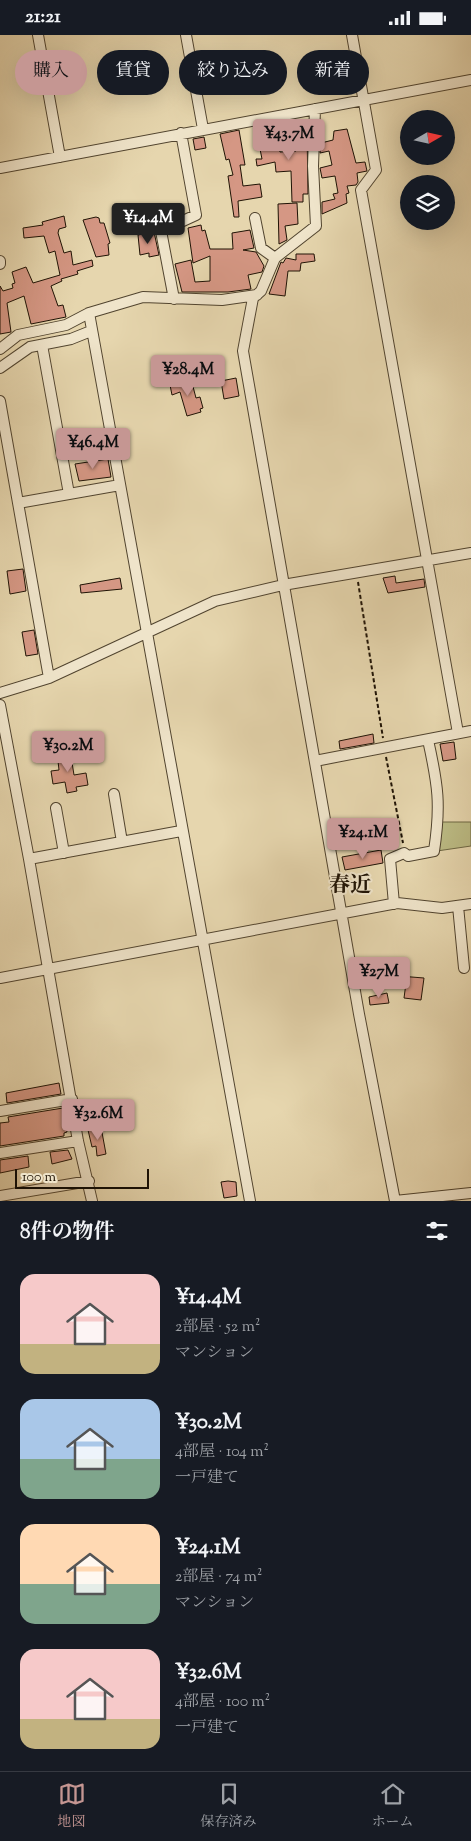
<!DOCTYPE html>
<html lang="ja">
<head>
<meta charset="utf-8">
<style>
  :root { --surface:#171b24; --page:#242831; --text:#f1f3f6; --muted:#9ea1a6; --line:#363941; --accent:#c59692 }
  body { margin:0; font-family:"Sorts Mill Goudy","Noto Serif JP",serif; background:var(--page); color:var(--text); height:100vh; display:flex; flex-direction:column; font-size:19px; white-space:nowrap }
  * { box-sizing:border-box; margin:0 }
  p { font-size:16px; color:var(--muted) }
  .icon { flex:none; width:28px; height:28px; fill:none; stroke:currentColor; stroke-width:2; stroke-linecap:round; stroke-linejoin:round }
  .map { position:relative; height:1166px; overflow:hidden }
  .sheet { display:flex; flex-direction:column; background:var(--surface); flex:1 }
  .sheet>* { flex:none }
  .top-card { position:absolute; left:15px; top:15px; width:441px; height:45px; display:flex; gap:10px }
  .needle { width:32px; rotate:81deg }
  .tools { position:absolute; left:400px; top:75px; display:grid; gap:10px }
  .tools a { display:grid; place-items:center; width:55px; height:55px; border-radius:50%; background:var(--surface); box-shadow:0 5px 20px #0002; font-size:25px }
  .scale { position:absolute; left:15px; bottom:12px; width:134px; box-sizing:border-box; padding-left:5px; border:2px solid #1f1305; border-top:0; font-size:14px; line-height:18px; white-space:nowrap; color:#1f1305; -webkit-text-stroke:4px #efe4ca; paint-order:stroke }
  .price { position:absolute; translate:-50% -42px; padding:0 11px; border-radius:5px; background:var(--accent); color:#111; font-size:16px; line-height:32px; filter:drop-shadow(0 1px 2px #0008) }
  .price::after { content:''; position:absolute; left:50%; top:30px; width:15px; height:11px; margin-left:-8px; background:inherit; clip-path:polygon(0 0,100% 0,50% 100%) }
  .price.active { background:#222; color:#fff }
  ul { padding:0; list-style:none }
  li { display:flex; align-items:center; gap:15px; height:125px; padding:0 20px }
  li span { display:grid; place-items:center; flex:none; width:140px; height:100px; border-radius:15px; color:#555 }
  li>.icon { margin-inline-start:auto }
  span .icon { width:60px; height:60px; fill:#fffc; stroke-width:1 }
  li b { font-size:21px }
  h2 { display:flex; justify-content:space-between; align-items:center; height:60px; padding:0 20px; font-size:21px }
  .chip { padding:0 18px; border-radius:22px; background:var(--surface); box-shadow:0 5px 20px #0002; font-size:18px; line-height:45px }
  .chip.active { background:var(--accent); color:#111 }
  .status { display:flex; justify-content:space-between; align-items:center; height:35px; padding:0 25px; background:var(--surface); direction:ltr }
  .status svg { height:14px; fill:currentColor }
  .tabs { display:flex; justify-content:space-around; align-items:center; height:70px; border-top:1px solid var(--line); background:var(--surface); font-size:14px; color:var(--muted) }
  .tabs a { display:grid; justify-items:center; gap:2px }
  .tabs .active { color:var(--accent) }
  .map>svg:first-child { display:block }
</style>
</head>
<body>
<div class="status"><b>21:21</b><svg viewBox="0 0 49 12"><path d="M0 12V9h3v3zM5 12V6h3v6zM10 12V3h3v9zM15 12V0h3v12zM26 1h20v11H26zM47 4h2v5h-2z"/></svg></div>
<div class="map">
<svg width="471" height="1166" viewBox="0 0 471 1166">
  <rect width="100%" height="100%" fill="#e6d6ae"/>
  <filter id="stains"><feTurbulence type="fractalNoise" baseFrequency=".004" numOctaves="4"/><feColorMatrix values="0 0 0 0 .2 0 0 0 0 .09 0 0 0 0 .02 0 0 0 .5 -.17"/></filter>
  <radialGradient id="worn" r=".72"><stop offset=".6" stop-color="#630" stop-opacity="0"/><stop offset="1" stop-color="#630" stop-opacity=".3"/></radialGradient>
  <path fill="#bcbc85" stroke="#6e6845" d="M 437,787 L 471,787 L 471,811 L 437,816 Z"/>
  <path fill="#d59784" stroke="#1f1305" d="M 307,94 L 308,159 L 303,159 L 303,167 L 292,167 L 291,136 L 276,137 L 275,127 L 257,131 L 256,124 L 262,124 L 260,114 L 264,113 L 261,100 L 275,97 L 280,117 L 296,116 L 294,97 Z
    M 347,94 L 356,128 L 365,127 L 367,136 L 357,138 L 358,147 L 356,150 L 347,151 L 349,158 L 346,159 L 347,168 L 322,179 L 322,167 L 335,164 L 333,159 L 338,158 L 335,141 L 322,143 L 320,133 L 332,130 L 329,116 L 320,118 L 321,108 L 333,105 L 334,96 Z
    M 239,95 L 245,130 L 240,130 L 243,151 L 260,149 L 262,162 L 238,166 L 239,182 L 234,182 L 228,141 L 233,140 L 229,124 L 226,125 L 220,99 Z
    M 204,102 L 206,113 L 195,115 L 193,104 Z
    M 297,168 L 298,189 L 285,191 L 287,205 L 279,209 L 278,169 Z
    M 64,181 L 66,192 L 59,194 L 58,198 L 64,218 L 71,216 L 73,230 L 92,225 L 93,231 L 77,236 L 78,239 L 61,244 L 62,246 L 51,251 L 58,271 L 63,270 L 66,282 L 31,289 L 24,261 L 7,268 L 11,297 L 0,299 L 0,251 L 3,256 L 13,253 L 12,249 L 15,248 L 12,237 L 26,232 L 33,248 L 60,240 L 55,216 L 49,218 L 44,201 L 24,203 L 23,193 L 43,190 L 42,187 Z
    M 96,182 L 99,183 L 100,188 L 104,188 L 110,208 L 108,209 L 109,220 L 96,222 L 83,185 Z
    M 201,190 L 202,196 L 205,195 L 210,214 L 233,214 L 232,198 L 250,195 L 254,213 L 243,215 L 256,217 L 264,231 L 262,237 L 248,240 L 251,254 L 228,257 L 182,257 L 175,229 L 191,225 L 195,247 L 210,246 L 210,221 L 193,228 L 188,193 Z
    M 154,197 L 159,220 L 149,222 L 149,218 L 140,220 L 138,200 Z
    M 296,219 L 314,219 L 315,226 L 301,228 L 300,236 L 288,236 L 285,261 L 269,259 L 281,227 L 283,228 L 286,223 L 296,225 Z
    M 214,325 L 217,345 L 211,346 L 209,339 L 206,339 L 204,327 Z
    M 236,343 L 239,361 L 224,364 L 221,346 Z
    M 191,344 L 196,363 L 200,362 L 203,373 L 200,374 L 201,377 L 187,381 L 180,357 L 172,360 L 170,350 Z
    M 108,424 L 111,442 L 79,446 L 75,429 Z
    M 23,534 L 26,556 L 10,559 L 7,536 Z
    M 395,541 L 396,548 L 424,544 L 425,552 L 388,558 L 383,543 Z
    M 120,543 L 122,554 L 81,558 L 80,550 Z
    M 34,595 L 38,619 L 26,621 L 22,597 Z
    M 373,699 L 374,708 L 340,714 L 339,706 Z
    M 454,707 L 456,724 L 443,726 L 440,709 Z
    M 70,715 L 74,740 L 86,738 L 88,750 L 76,752 L 77,756 L 67,758 L 65,747 L 53,749 L 51,736 L 59,735 L 57,717 Z
    M 381,815 L 383,828 L 345,835 L 342,822 Z
    M 399,941 L 424,943 L 421,965 L 404,963 L 406,948 L 398,948 Z
    M 387,958 L 389,968 L 370,970 L 369,962 Z
    M 59,1048 L 61,1059 L 7,1068 L 6,1058 Z
    M 63,1073 L 67,1097 L 64,1098 L 64,1101 L 0,1111 L 0,1088 L 9,1087 L 8,1082 Z
    M 101,1092 L 106,1119 L 97,1121 L 96,1111 L 92,1112 L 88,1095 Z
    M 68,1115 L 72,1124 L 52,1129 L 50,1117 Z
    M 28,1121 L 29,1132 L 0,1138 L 0,1125 Z
    M 228,1146 L 236,1147 L 237,1161 L 224,1163 L 221,1147 Z"/>
  <g fill="none" stroke-linecap="round" stroke-linejoin="round">
    <g stroke="#51442f" stroke-width="12">
      <path id="minor" d="M 38,0 L 60,122
        M 186,0 L 203,94
        M 352,0 L 376,135 L 361,155 L 458,698
        M 315,74 L 313,131 L 316,191 L 275,223 L 261,256 L 253,263 L 243,316 L 359,979 L 395,1166
        M 0,133 L 471,45
        M 255,183 L 261,213 L 275,223
        M 0,226 L 0,229
        M 174,264 L 161,196 L 196,180 L 181,98
        M 89,278 L 250,1166
        M 42,310 L 69,459
        M 0,314 L 18,300 L 66,290 L 89,278 L 143,262 L 222,265 L 257,260
        M 0,333 L 30,312 L 71,304 L 91,296
        M 0,366 L 49,643
        M 18,468 L 120,450
        M 0,658 L 49,643 L 215,566 L 283,550 L 471,518
        M 0,670 L 29,824 L 78,1106 L 92,1166
        M 315,726 L 471,696
        M 114,759 L 122,807
        M 56,773 L 64,818
        M 29,824 L 181,796
        M 394,869 L 390,824 L 404,818 L 408,821 L 434,816 C 441,770 438,750 428,705
        M 458,871 L 464,933
        M 0,943 L 397,868 L 442,873 L 471,869
        M 0,1076 L 72,1064
        M 0,1118 L 78,1106
        M 0,1161 L 89,1146
        M 395,1166 L 471,1158"/>
    </g>
    <path stroke="#1f1305" stroke-width="2" stroke-dasharray="4 2.5" stroke-linecap="butt" d="M 358,547 L 383,703
      M 386,722 L 403,808"/>
    <use href="#minor" stroke="#efe4ca" stroke-width="10"/>
  </g>
  <g text-anchor="middle" dominant-baseline="central" stroke-width="4" stroke-linejoin="round" paint-order="stroke">
    <g font-size="21" font-weight="bold" fill="#1f1305" stroke="#efe4ca">
      <text x="350" y="851">春近</text>
    </g>
  </g>
  <rect width="100%" height="100%" filter="url(#stains)"/>
  <rect width="100%" height="100%" fill="url(#worn)"/>
</svg>
<div class="tools">
<a><svg class="needle" viewBox="-14 -14 28 28"><path d="M0-13l5 13h-10z" fill="#e53935"/><path d="M0 13l5-13h-10z" fill="#9ea1a6"/></svg></a>
<a><svg class="icon" aria-label="layers" viewBox="0 0 24 24"><path d="M12 4l9 5-9 5-9-5zM3 14l9 5 9-5"/></svg></a>
</div>
<div class="scale">100 m</div>
<b class="price" style="left:289px;top:126px">¥43.7M</b>
<b class="price active" style="left:148px;top:210px">¥14.4M</b>
<b class="price" style="left:188px;top:362px">¥28.4M</b>
<b class="price" style="left:93px;top:435px">¥46.4M</b>
<b class="price" style="left:68px;top:738px">¥30.2M</b>
<b class="price" style="left:363px;top:825px">¥24.1M</b>
<b class="price" style="left:379px;top:964px">¥27M</b>
<b class="price" style="left:98px;top:1106px">¥32.6M</b>
<div class="top-card">
<a class="chip active">購入</a>
<a class="chip">賃貸</a>
<a class="chip">絞り込み</a>
<a class="chip">新着</a>
</div>
</div>
<section class="sheet">
<h2>8件の物件<svg class="icon" aria-label="filters" viewBox="0 0 24 24"><path d="M4 7h16M4 17h16"/><circle cx="9" cy="7" r="2"/><circle cx="15" cy="17" r="2"/></svg></h2>
<ul>
<li><span style="background:linear-gradient(#f6c9c9 70%,#c2b280 0)"><svg class="icon" aria-label="home" viewBox="0 0 24 24"><path d="M3 11l9-7 9 7M6 9v11h12V9"/></svg></span><div><b>¥14.4M</b><p>2部屋 · 52 m²</p><p>マンション</p></div></li>
<li><span style="background:linear-gradient(#a9c7e8 60%,#7fa58c 0)"><svg class="icon" aria-label="home" viewBox="0 0 24 24"><path d="M3 11l9-7 9 7M6 9v11h12V9"/></svg></span><div><b>¥30.2M</b><p>4部屋 · 104 m²</p><p>一戸建て</p></div></li>
<li><span style="background:linear-gradient(#ffd9b3 60%,#7fa58c 0)"><svg class="icon" aria-label="home" viewBox="0 0 24 24"><path d="M3 11l9-7 9 7M6 9v11h12V9"/></svg></span><div><b>¥24.1M</b><p>2部屋 · 74 m²</p><p>マンション</p></div></li>
<li><span style="background:linear-gradient(#f6c9c9 70%,#c2b280 0)"><svg class="icon" aria-label="home" viewBox="0 0 24 24"><path d="M3 11l9-7 9 7M6 9v11h12V9"/></svg></span><div><b>¥32.6M</b><p>4部屋 · 100 m²</p><p>一戸建て</p></div></li>
</ul>
</section>
<nav class="tabs">
<a class="active"><svg class="icon" aria-label="map" viewBox="0 0 24 24"><path d="M3 6l6-2 6 2 6-2v14l-6 2-6-2-6 2zM9 4v14M15 6v14"/></svg>地図</a>
<a><svg class="icon" aria-label="saved" viewBox="0 0 24 24"><path d="M7 4h10v16l-5-4-5 4z"/></svg>保存済み</a>
<a><svg class="icon" aria-label="home" viewBox="0 0 24 24"><path d="M3 11l9-7 9 7M6 9v11h12V9"/></svg>ホーム</a>
</nav>
</body>
</html>
